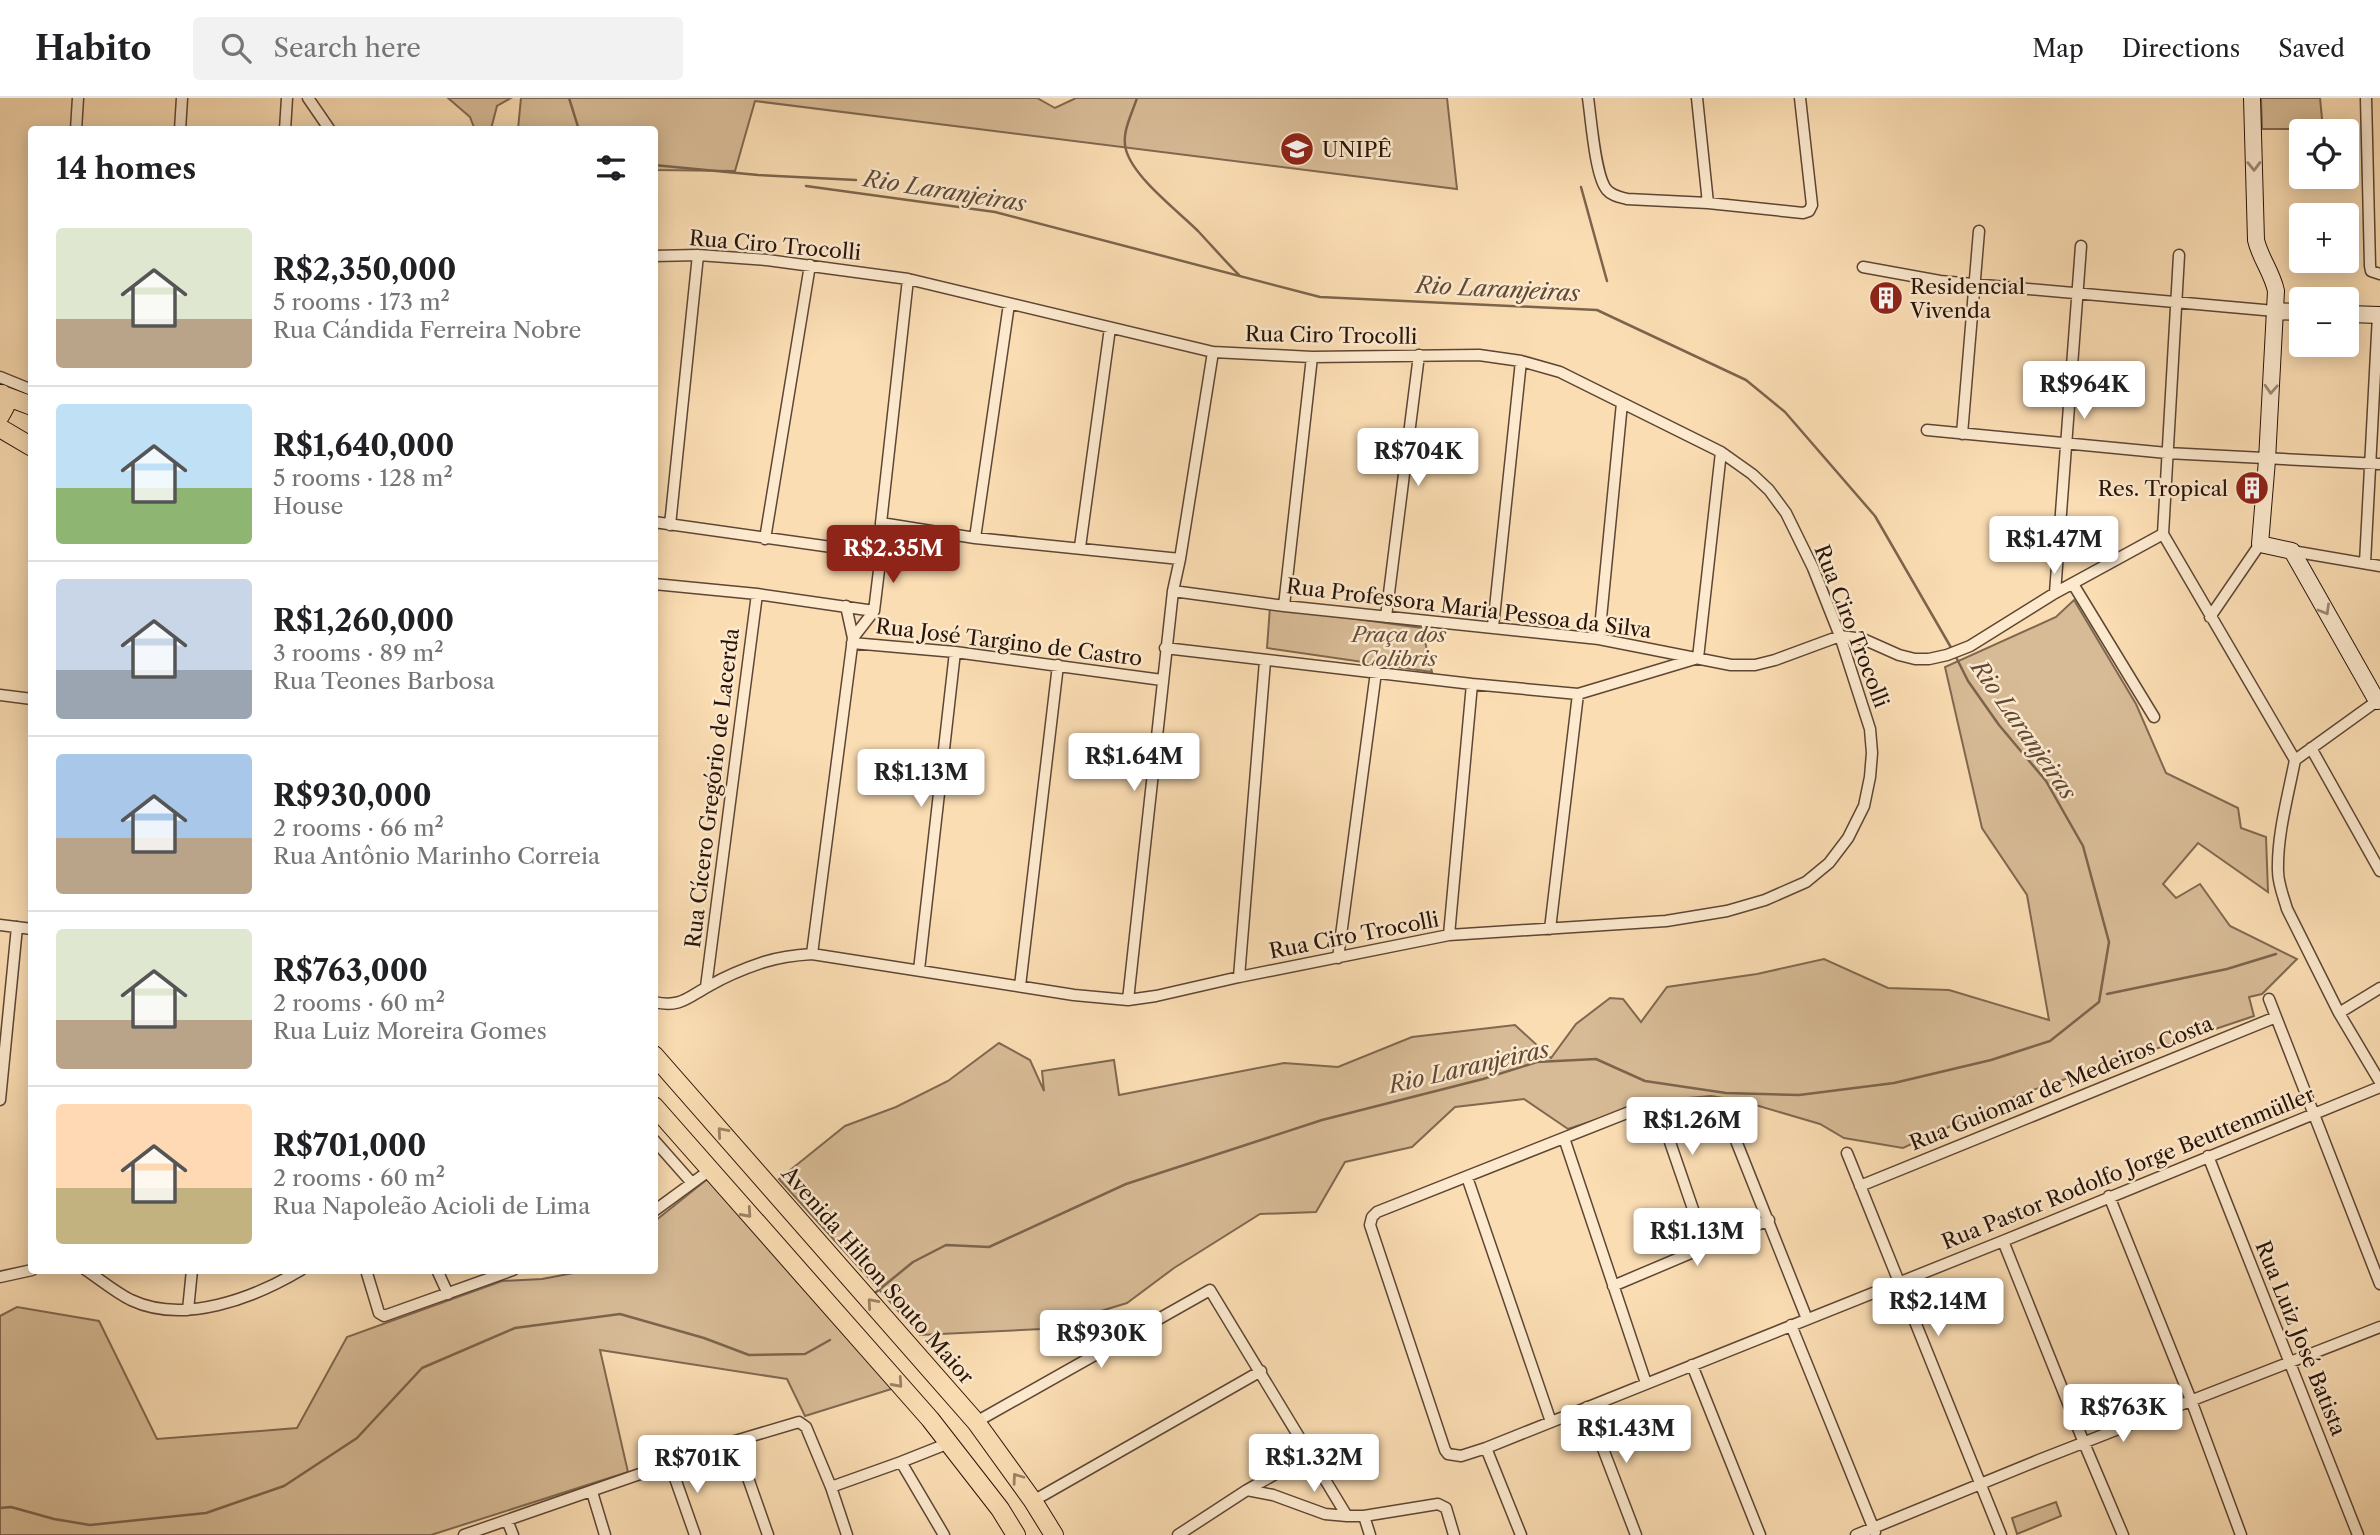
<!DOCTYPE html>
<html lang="en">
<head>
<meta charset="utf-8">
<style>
  :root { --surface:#fff; --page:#f2f2f2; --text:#202124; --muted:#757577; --line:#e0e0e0; --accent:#8f2418 }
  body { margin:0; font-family:"Libre Caslon Text",serif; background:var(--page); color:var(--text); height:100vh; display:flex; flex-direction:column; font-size:26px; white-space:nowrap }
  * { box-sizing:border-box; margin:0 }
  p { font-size:23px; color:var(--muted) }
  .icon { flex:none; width:38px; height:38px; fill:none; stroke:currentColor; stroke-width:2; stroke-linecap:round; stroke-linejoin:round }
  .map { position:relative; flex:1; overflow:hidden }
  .drawer { position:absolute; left:28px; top:28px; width:630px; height:1148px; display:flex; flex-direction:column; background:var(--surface); border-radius:7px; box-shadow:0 4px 18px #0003 }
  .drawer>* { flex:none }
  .fabs { position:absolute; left:2289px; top:21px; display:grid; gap:14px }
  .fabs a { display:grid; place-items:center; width:70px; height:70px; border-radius:7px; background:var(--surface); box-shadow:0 4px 18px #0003; font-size:35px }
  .price { position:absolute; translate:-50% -60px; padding:0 16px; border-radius:7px; background:#fff; color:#222; font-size:23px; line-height:46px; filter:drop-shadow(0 2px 4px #0008) }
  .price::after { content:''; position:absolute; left:50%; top:42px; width:21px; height:16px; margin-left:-10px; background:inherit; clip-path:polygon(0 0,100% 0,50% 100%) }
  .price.selected { background:var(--accent); color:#fff }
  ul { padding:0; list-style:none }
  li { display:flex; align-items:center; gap:21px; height:175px; padding:0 28px }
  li+li { border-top:2px solid var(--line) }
  li span { display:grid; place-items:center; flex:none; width:196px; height:140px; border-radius:7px; color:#555 }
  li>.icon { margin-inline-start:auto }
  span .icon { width:84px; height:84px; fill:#fffc; stroke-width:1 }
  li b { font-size:30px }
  h2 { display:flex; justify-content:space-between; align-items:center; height:84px; padding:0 28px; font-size:30px }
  header { display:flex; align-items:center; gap:42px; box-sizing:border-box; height:98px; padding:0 35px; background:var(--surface); border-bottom:2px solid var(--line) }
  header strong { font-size:33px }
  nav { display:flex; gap:38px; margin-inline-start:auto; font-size:24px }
  .search { width:490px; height:63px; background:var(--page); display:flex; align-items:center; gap:18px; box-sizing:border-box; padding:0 24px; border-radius:7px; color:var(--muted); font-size:26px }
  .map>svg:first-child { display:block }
</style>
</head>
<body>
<header>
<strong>Habito</strong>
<div class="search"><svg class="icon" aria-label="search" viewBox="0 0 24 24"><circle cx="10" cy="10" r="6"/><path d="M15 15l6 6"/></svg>Search here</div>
<nav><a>Map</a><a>Directions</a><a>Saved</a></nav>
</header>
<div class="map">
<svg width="2380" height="1437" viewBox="0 0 2380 1437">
  <rect width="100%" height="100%" fill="#fbddb3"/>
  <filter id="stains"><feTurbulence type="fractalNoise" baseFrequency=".00286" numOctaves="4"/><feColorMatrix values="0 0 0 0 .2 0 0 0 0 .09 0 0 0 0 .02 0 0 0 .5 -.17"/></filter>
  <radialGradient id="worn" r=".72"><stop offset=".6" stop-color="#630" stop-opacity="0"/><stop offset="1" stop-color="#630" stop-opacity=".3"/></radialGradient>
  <path fill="#d7bb96" stroke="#806850" stroke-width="2" d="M 448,0 L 511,0 L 497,8 L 491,31 L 475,32 L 470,19 Z
    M 521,0 L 1037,0 L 1055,10 L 1076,0 L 1447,0 L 1457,91 L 755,3 L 735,73 L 655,72 L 654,32 L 518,31 Z
    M 2261,0 L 2320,0 L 2323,31 L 2262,31 Z
    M 2074,502 L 2136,606 L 2166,675 L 2238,710 L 2241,730 L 2266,739 L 2268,794 L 2198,745 L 2163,786 L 2176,800 L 2200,786 L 2230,828 L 2297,861 L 2262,896 L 2249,899 L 2254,918 L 2021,996 L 1903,1050 L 1844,1040 L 1820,1026 L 1742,1003 L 1711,998 L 1653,1003 L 1568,1031 L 1524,1001 L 1455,1009 L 1412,1049 L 1345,1064 L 1316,1114 L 1260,1116 L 1174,1170 L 1127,1205 L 1042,1231 L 920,1237 L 779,1081 L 845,1028 L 896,1009 L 948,983 L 999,945 L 1030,962 L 1044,993 L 1042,973 L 1114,962 L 1119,997 L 1284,965 L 1338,969 L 1412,939 L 1515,927 L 1551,960 L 1576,926 L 1610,900 L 1623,901 L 1641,924 L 1667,889 L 1757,876 L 1824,861 L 1888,890 L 1949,892 L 2049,922 L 2027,797 L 1982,730 L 1945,569 L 2056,519 Z
    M 1270,509 L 1422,530 L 1432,574 L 1267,550 Z
    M 710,1079 L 901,1288 L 805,1318 L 787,1281 L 600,1252 L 628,1374 L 431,1437 L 0,1437 L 0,1218 L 17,1209 L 99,1223 L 157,1341 L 297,1330 L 347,1239 L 502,1183 L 542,1181 L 584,1173 L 654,1172 L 655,1123 Z
    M 2056,1404 L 2061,1418 L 2017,1436 L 2012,1420 Z"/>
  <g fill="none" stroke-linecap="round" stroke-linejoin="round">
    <path stroke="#7c644c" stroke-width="2.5" d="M 569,0 L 579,32
      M 1137,0 C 1132,16 1121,35 1126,52 C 1134,80 1178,113 1198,133 C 1212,148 1225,163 1239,177
      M 654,67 L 758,77 L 856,82
      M 806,88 L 995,114 L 1320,199 L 1597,212 L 1746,282 L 1785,314 L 1875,418 L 1953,553
      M 1581,89 L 1607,183
      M 2107,896 L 2227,871 L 2276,856
      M 875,1195 L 913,1164 L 946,1147 L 989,1149 L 1126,1086 L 1322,1022 L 1483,981 L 1537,964 L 1596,961 L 1645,983 L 1726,995 L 1799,997 L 1894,985 L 1991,962 L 2050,943 L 2099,904 L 2109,844 L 2083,748 L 2046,683 L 1999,627 L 1968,583 L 1956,559
      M 0,1410 L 11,1409 L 54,1421 L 90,1427 L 206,1415 L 284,1388 L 357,1340 L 422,1270 L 515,1230 L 620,1216 L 704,1240 L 749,1257 L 805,1256 L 830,1242"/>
    <g stroke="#5e4634" stroke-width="13">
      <path id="street" d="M 308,0 L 330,32
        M 1588,0 C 1591,19 1595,79 1607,92 C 1612,98 1620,99 1627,101 L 1708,105 L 1803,115 L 1809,113 L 1812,107 L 1800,0
        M 1697,0 L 1708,105
        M 2366,0 L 2370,168 L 2371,173 L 2380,176
        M 76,32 L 78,0
        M 180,32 L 182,0
        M 285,32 L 287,0
        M 654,158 L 698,157 L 767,162 L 908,181 L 1213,254 L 1312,259 L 1479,257 L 1521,263 L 1560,274 L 1721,354 L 1752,376 L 1769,392 L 1786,415 L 1813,470 L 1840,538 L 1870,631 L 1872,655 L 1870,679 L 1864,708 L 1848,740 L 1829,765 L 1806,784 L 1765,802 L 1727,813 L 1666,823 L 1449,837 L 1239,879 L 1156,898 L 1128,902 L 1074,897 L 812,856 C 796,857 780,859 764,864 C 746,870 726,878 709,888 C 688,899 681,910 654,904
        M 1863,169 L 1940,183 L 2275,213
        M 0,279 L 32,292
        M 1927,332 L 2167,355 L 2380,366
        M 1962,336 L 1979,133
        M 654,424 L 881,456
        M 881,425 L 975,440 L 1180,461
        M 670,427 L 698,157
        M 2163,436 L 2179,157
        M 2163,436 L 2295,662
        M 975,440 L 1009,206
        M 765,441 L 810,167
        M 1080,449 L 1110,230
        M 2292,453 L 2380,468
        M 2365,465 L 2378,217
        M 654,486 L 757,496 L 874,513
        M 2073,486 L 2154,619
        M 1173,493 L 1284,508 L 1599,541 L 1731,567 L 1755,567 L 1775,562 L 1840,538 L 1863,541 L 1899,557 L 1915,561 L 1929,561 L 1947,557 L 1970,548 L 2055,495 L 2163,436
        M 2055,495 L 2081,148
        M 1284,508 L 1312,259
        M 1386,519 L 1419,257
        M 2210,519 L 2260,446
        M 1493,529 L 1521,263
        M 853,540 L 874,513 L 881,456 L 881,425 L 908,181
        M 1599,541 L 1622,305
        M 852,545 L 955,554 L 1162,582
        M 1165,550 L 1472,586 L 1578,596 L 1698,560 L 1721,354
        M 0,597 L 32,601
        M 2311,650 L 2380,773
        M 2295,662 C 2288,698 2277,737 2278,773 C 2278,786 2284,800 2287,811 L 2339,915 L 2380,984
        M 2295,662 L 2377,603
        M 0,827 L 32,831
        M 1550,831 L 1578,596
        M 1449,837 L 1472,586
        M 812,856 L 853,540 L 846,508
        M 1338,860 L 1376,574
        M 919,872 L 955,554
        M 1239,879 L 1265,563
        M 1020,888 L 1058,567
        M 706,889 L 757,496
        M 2269,901 L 2380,1186
        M 1128,902 L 1173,493 L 1180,461 L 1213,254
        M 2339,915 L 2380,890
        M 0,1002 L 17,829
        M 1723,1010 L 1807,1221
        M 1564,1040 L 1646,1285
        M 654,1042 L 692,1085
        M 1847,1055 L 2001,1437
        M 2208,1058 L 2358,1437
        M 1467,1079 L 1551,1324
        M 1860,1088 L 2276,919
        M 2109,1098 L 2191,1302 L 2241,1437
        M 654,1113 L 710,1072
        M 2003,1143 L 2084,1345 L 2123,1437
        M 1706,1149 L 1660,1015 L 1653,1007 L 1647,1007 L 1377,1114 L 1372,1119 L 1370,1127 L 1445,1352 L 1448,1356 L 1461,1358 L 1486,1350 L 2003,1143 L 2380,989
        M 86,1172 C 101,1182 115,1194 131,1202 C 184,1227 254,1200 301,1172
        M 366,1172 L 379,1215 L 384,1218 L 513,1172
        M 437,1172 L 448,1196
        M 0,1179 L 32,1172
        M 1613,1188 L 1769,1122
        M 188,1212 L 192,1172
        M 1791,1227 L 1875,1434
        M 1692,1267 L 1760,1437
        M 1587,1309 L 1636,1437
        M 976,1324 L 1210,1192 L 1347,1418
        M 735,1343 L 768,1437
        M 1486,1350 L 1521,1437
        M 901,1364 L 949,1345
        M 670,1366 L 695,1437
        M 831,1389 L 901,1364 L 944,1437
        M 1247,1392 L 1273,1397 L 1325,1416 L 1347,1418 L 1364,1418 L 1438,1406 L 1446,1410 L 1454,1437
        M 592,1394 L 605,1437
        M 1033,1403 L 1261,1273
        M 1364,1418 L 1370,1437
        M 507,1422 L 513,1437
        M 464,1437 L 735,1343 L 799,1324 L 806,1329 L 831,1389 L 847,1437
        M 1178,1437 L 1247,1392 L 1309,1357
        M 1856,1437 L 2039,1362 L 2380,1229"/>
    </g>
    <g stroke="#291409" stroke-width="18">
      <path id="secondary" d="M 2252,0 L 2256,142 C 2260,160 2272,174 2276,193 L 2267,362 L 2260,446 L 2292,453 L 2377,603 L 2380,601
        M 2275,213 L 2301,214
        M 2347,216 L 2380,217"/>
    </g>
    <g stroke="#291409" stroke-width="20">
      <path id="primary" d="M 0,296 L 32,308
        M 0,318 L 5,309 L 2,296
        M 0,330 L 32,349
        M 654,957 L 976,1324 L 1033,1403 L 1054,1437
        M 654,1008 L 930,1321 L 1000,1411 L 1016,1437"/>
    </g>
    <use href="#street" stroke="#fce9ce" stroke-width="10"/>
    <use href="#secondary" stroke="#fce9ce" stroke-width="16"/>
    <use href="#primary" stroke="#fbddb3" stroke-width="18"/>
  </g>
  <defs><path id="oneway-chevron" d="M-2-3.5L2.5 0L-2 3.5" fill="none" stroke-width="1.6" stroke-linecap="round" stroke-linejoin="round" transform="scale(1.75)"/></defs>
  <g stroke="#9d8975">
    <use href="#oneway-chevron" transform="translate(2254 68) rotate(89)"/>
    <use href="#oneway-chevron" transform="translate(2271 291) rotate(93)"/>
    <use href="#oneway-chevron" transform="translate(2325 512) rotate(60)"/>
  </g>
  <g stroke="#9c8366">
    <use href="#oneway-chevron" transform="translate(722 1034) rotate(-131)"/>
    <use href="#oneway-chevron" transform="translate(747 1115) rotate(48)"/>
    <use href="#oneway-chevron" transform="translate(872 1205) rotate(-131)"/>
    <use href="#oneway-chevron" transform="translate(898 1285) rotate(48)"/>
    <use href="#oneway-chevron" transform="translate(1017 1380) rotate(-126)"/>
  </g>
  <defs>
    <g id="university-disc" transform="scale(1.75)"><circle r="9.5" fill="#8f2418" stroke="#fce9ce"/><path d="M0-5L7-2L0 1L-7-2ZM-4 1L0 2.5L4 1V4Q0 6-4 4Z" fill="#fff"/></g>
    <g id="building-disc" transform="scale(1.75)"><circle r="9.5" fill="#8f2418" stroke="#fce9ce"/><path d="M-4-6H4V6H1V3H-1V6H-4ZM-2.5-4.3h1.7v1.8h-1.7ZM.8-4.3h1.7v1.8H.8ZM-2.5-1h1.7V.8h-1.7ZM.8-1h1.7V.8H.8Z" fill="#fff"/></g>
  </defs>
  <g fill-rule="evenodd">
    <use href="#university-disc" x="1297" y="51"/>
    <use href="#building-disc" x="1886" y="200"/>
    <use href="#building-disc" x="2252" y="390"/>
  </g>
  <g text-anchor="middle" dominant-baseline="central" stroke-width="5" stroke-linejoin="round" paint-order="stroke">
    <g font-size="21" fill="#291409" stroke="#fce9ce" text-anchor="start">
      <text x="1322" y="51">UNIPÊ</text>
      <text x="1910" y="188">Residencial<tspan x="1910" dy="24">Vivenda</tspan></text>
      <text x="2228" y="390" text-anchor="end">Res. Tropical</text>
    </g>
    <g font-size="21" fill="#291409" stroke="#fce9ce">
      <text transform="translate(775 147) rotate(5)">Rua Ciro Trocolli</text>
      <text transform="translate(1331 237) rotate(1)">Rua Ciro Trocolli</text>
      <text transform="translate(1469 510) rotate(7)">Rua Professora Maria Pessoa da Silva</text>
      <text transform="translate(1852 528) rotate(69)">Rua Ciro Trocolli</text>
      <text transform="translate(1009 544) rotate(7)">Rua José Targino de Castro</text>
      <text transform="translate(712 690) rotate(-83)">Rua Cícero Gregório de Lacerda</text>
      <text transform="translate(1354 837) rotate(-11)">Rua Ciro Trocolli</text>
      <text transform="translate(2061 985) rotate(-22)">Rua Guiomar de Medeiros Costa</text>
      <text transform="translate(2128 1070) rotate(-22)">Rua Pastor Rodolfo Jorge Beuttenmüller</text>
      <text transform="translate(878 1177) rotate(49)">Avenida Hilton Souto Maior</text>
      <text transform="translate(2301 1240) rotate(68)">Rua Luiz José Batista</text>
    </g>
    <g font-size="21" font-style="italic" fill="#664e3a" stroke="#fce9ce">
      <text x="1399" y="536">Praça dos<tspan x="1399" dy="24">Colibris</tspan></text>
    </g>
    <g font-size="23" font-style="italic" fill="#614936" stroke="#fce9ce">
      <text transform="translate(945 93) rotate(9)">Rio Laranjeiras</text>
      <text transform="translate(1498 191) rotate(3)">Rio Laranjeiras</text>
      <text transform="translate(2024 632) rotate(55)">Rio Laranjeiras</text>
      <text transform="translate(1469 969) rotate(-13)">Rio Laranjeiras</text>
    </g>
  </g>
  <rect width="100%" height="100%" filter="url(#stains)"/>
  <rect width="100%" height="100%" fill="url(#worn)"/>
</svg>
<div class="fabs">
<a><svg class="icon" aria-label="locate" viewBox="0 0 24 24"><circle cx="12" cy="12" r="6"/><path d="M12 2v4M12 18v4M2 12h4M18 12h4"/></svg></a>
<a>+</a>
<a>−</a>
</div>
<b class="price" style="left:2084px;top:323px">R$964K</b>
<b class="price" style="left:1418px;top:390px">R$704K</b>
<b class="price" style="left:2054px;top:478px">R$1.47M</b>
<b class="price selected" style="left:893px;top:487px">R$2.35M</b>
<b class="price" style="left:1134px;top:695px">R$1.64M</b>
<b class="price" style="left:921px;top:711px">R$1.13M</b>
<b class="price" style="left:1692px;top:1059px">R$1.26M</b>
<b class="price" style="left:1697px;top:1170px">R$1.13M</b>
<b class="price" style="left:1938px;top:1240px">R$2.14M</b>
<b class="price" style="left:1101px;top:1272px">R$930K</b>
<b class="price" style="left:2123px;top:1346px">R$763K</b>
<b class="price" style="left:1626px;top:1367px">R$1.43M</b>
<b class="price" style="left:1314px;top:1396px">R$1.32M</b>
<b class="price" style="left:697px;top:1397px">R$701K</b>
<section class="drawer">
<h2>14 homes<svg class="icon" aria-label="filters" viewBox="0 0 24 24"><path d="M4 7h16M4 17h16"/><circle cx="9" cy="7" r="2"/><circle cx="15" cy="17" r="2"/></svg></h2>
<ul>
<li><span style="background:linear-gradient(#dfe7d0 65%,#b9a48a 0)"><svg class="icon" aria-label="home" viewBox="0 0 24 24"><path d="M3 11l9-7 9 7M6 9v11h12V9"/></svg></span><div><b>R$2,350,000</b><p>5 rooms · 173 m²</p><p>Rua Cándida Ferreira Nobre</p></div></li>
<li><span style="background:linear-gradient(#bfe0f5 60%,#8fb573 0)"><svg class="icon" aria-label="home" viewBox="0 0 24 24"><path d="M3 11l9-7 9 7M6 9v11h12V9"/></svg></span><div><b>R$1,640,000</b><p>5 rooms · 128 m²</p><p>House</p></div></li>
<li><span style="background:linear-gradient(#c9d6e8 65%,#9aa5b1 0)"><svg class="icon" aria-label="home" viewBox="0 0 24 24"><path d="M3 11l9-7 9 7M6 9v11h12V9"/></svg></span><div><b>R$1,260,000</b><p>3 rooms · 89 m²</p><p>Rua Teones Barbosa</p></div></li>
<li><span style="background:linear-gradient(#a9c7e8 60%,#b9a48a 0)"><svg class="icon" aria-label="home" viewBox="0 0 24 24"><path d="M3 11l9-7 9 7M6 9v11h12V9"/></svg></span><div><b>R$930,000</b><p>2 rooms · 66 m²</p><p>Rua Antônio Marinho Correia</p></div></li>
<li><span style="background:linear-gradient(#dfe7d0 65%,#b9a48a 0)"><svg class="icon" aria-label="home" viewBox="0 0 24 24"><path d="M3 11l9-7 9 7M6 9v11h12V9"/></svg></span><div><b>R$763,000</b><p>2 rooms · 60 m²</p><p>Rua Luiz Moreira Gomes</p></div></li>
<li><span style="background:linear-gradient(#ffd9b3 60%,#c2b280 0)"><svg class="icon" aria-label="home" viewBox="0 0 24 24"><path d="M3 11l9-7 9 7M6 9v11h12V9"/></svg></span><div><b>R$701,000</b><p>2 rooms · 60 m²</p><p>Rua Napoleão Acioli de Lima</p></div></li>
</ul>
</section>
</div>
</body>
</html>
